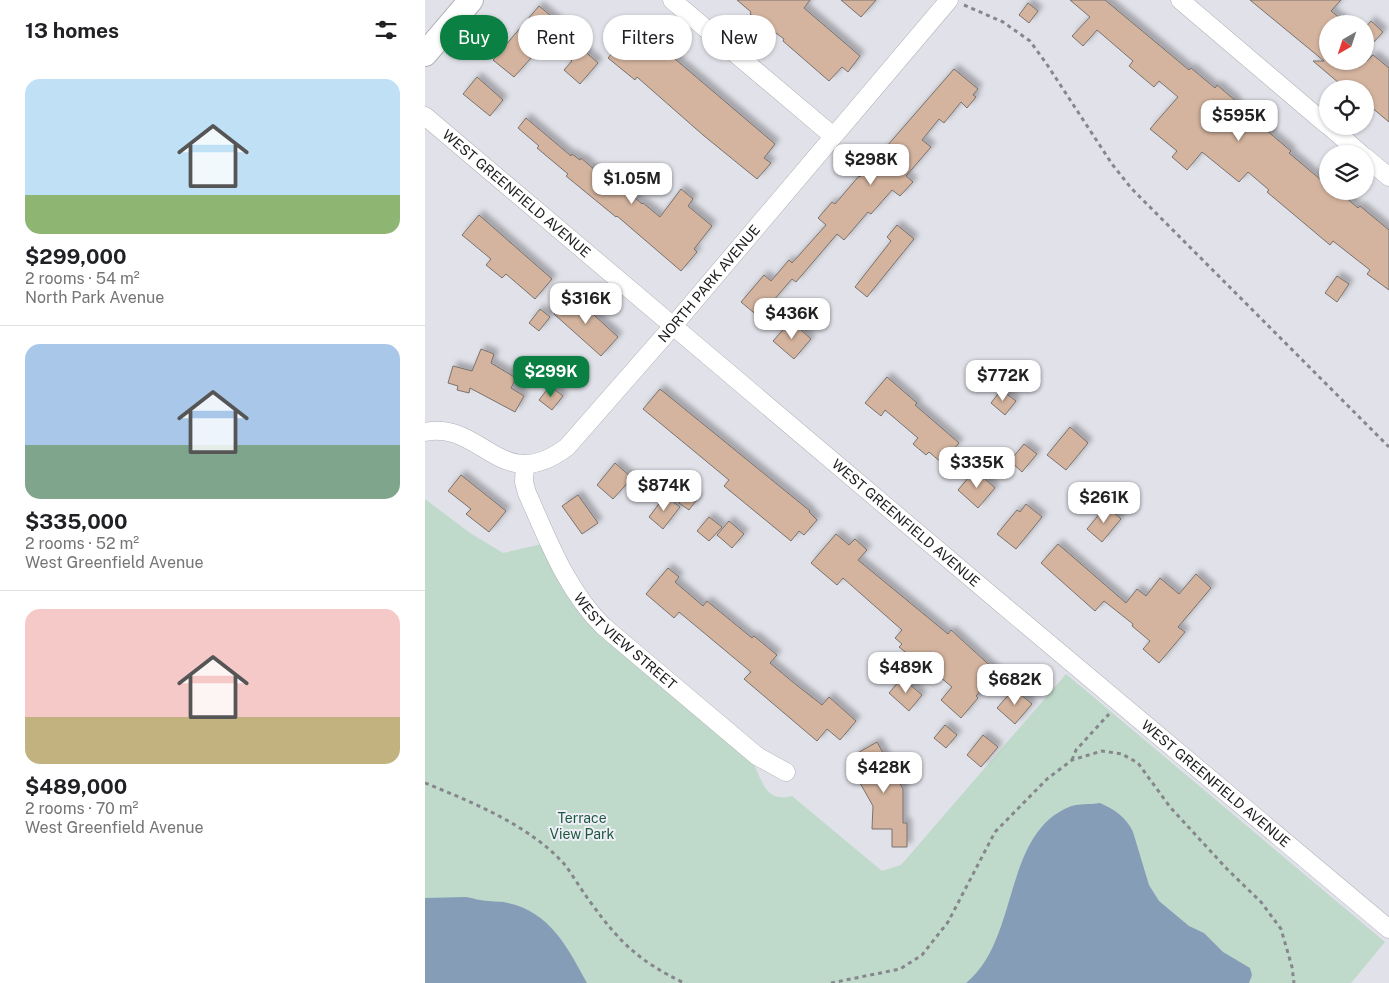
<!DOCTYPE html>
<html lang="en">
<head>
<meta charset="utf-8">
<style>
  :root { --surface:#fff; --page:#f6f6f6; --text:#202124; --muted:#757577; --line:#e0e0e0; --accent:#0b8043 }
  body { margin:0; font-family:"Public Sans",sans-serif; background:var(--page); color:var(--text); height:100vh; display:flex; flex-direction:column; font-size:19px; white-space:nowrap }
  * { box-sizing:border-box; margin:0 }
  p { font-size:16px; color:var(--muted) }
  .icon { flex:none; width:28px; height:28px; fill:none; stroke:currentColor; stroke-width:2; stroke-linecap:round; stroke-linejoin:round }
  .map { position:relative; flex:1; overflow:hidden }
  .details { display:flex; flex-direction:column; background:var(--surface); width:425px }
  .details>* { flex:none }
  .top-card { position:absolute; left:15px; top:15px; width:475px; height:45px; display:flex; gap:10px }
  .needle { width:32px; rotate:219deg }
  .tools { position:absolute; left:894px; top:15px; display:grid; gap:10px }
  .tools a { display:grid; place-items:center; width:55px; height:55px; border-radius:50%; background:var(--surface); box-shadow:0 1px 4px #0004; font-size:25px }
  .price { position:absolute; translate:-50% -42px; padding:0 11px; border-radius:10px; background:#fff; color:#222; font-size:16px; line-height:32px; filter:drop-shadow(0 1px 2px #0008) }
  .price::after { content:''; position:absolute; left:50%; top:30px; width:15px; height:11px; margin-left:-8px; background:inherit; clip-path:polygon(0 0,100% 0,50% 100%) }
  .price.on { background:var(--accent); color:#fff }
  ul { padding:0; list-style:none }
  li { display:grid; align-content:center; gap:10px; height:265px; padding:0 25px }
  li+li { border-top:1px solid var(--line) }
  li span { display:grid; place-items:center; height:155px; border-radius:15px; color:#555 }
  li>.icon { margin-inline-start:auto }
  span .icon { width:90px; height:90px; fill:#fffc; stroke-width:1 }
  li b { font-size:21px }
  h2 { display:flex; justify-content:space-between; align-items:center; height:60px; padding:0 25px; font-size:21px }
  .pill { padding:0 18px; border-radius:22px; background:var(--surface); box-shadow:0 1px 4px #0004; font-size:18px; line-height:45px }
  .pill.on { background:var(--accent); color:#fff }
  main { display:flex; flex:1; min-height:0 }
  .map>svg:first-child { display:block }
</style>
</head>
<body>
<main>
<section class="details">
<h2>13 homes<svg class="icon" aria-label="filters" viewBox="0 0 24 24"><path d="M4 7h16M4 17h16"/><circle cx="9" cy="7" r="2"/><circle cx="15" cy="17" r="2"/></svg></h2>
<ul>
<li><span style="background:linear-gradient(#bfe0f5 75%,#8fb573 0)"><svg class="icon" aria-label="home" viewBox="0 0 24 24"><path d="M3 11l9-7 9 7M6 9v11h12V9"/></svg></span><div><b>$299,000</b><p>2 rooms · 54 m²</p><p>North Park Avenue</p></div></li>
<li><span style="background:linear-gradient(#a9c7e8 65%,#7fa58c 0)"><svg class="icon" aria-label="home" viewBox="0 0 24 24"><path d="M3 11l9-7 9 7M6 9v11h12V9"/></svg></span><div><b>$335,000</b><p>2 rooms · 52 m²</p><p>West Greenfield Avenue</p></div></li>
<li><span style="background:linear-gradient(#f6c9c9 70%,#c2b280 0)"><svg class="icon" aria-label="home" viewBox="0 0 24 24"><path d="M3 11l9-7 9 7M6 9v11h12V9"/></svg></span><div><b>$489,000</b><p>2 rooms · 70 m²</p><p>West Greenfield Avenue</p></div></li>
</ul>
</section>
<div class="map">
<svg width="964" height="983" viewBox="0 0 964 983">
  <defs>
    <filter id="shadow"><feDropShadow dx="4.5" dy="-4.5" stdDeviation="2.5" flood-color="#0004"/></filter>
  </defs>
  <rect width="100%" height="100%" fill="#e1e1e9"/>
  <path fill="#bfdaca" d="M 0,499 L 45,533 L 78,553 L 117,544 L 136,584 L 146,602 L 158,618 L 196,652 L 329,765 C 338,782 341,803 367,796 L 457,871 L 476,865 L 641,674 L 960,942 L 926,983 L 0,983 Z"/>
  <path fill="#859db7" d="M 675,803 C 689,809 702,818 708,832 L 724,885 L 734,901 L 764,926 L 779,933 L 798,952 L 825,968 L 827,975 L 824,983 L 541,983 C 595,939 577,835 644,807 C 653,803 665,805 675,803 Z
    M 41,897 C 48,898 56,901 64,901 C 70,902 77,901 83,903 C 125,912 143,948 162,983 L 0,983 L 0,898 Z"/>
  <path fill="#d4b49f" stroke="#78726e" filter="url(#shadow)" d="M 312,0 L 385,0 L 379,8 L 435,56 L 423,72 L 417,67 L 404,81 L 358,41 L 359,39 L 325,14 L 326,12 Z
    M 416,0 L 451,0 L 436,17 Z
    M 645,0 L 680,0 L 764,70 L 766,68 L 790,88 L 792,85 L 812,102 L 810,104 L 866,151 L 864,153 L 902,185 L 902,191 L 913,191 L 933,208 L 935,206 L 964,230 L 964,290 L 942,274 L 945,270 L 908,241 L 905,245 L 842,192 L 844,190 L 823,172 L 814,182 L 777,152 L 762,170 L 747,157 L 752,151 L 725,129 L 753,97 L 734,81 L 729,87 L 704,66 L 708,61 L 672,30 L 658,46 L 647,36 L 665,17 Z
    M 825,0 L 916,0 L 906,11 L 922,24 L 902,24 L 902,61 L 942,61 L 948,55 L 964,68 L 964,122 L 940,102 L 940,89 L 921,89 L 888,61 L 899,61 Z
    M 603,3 L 613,11 L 604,23 L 594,15 Z
    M 114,6 L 143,30 L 140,34 L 173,63 L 155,84 L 139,70 L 147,61 L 116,34 L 100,53 L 106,58 L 89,77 L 68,60 Z
    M 946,21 L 958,32 L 948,43 L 940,36 L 940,28 Z
    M 210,25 L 350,144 L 339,158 L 346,163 L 332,179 L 278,135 L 212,77 L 210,80 L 183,58 Z
    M 529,69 L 553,89 L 548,95 L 551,97 L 542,108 L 536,102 L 519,123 L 514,119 L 497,140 L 506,147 L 481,176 L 488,182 L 475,196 L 467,190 L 446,214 L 443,212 L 419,240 L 412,234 L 371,282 L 367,279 L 334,317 L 316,302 L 339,275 L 346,281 L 364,260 L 367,263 L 401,225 L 393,218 L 407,202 L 410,204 L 434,176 L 435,177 Z
    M 52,77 L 78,100 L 65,116 L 38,94 Z
    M 101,118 L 146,156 L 147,154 L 155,160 L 156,158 L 185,183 L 188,179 L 217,204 L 218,203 L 235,217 L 256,189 L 268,199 L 263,206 L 287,226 L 269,249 L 272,252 L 256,271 L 192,216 L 191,217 L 141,176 L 143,174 L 112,148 L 114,146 L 93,128 Z
    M 54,215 L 127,279 L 110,299 L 81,274 L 77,278 L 61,265 L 66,259 L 37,235 Z
    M 472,225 L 489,239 L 442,297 L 430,287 L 466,241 L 462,237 Z
    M 912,276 L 924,284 L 912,302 L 900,293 Z
    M 146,294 L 193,337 L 176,356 L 129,314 Z
    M 115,309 L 125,317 L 114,331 L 104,323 Z
    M 366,321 L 386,339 L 369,359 L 348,341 Z
    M 56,349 L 69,354 L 66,363 L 91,378 L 86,388 L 99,396 L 90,412 L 45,388 L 44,393 L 32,390 L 33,386 L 23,383 L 28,366 L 47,371 Z
    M 132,364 L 145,375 L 134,388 L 122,378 Z
    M 462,377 L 492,403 L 490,405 L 534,443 L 517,463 L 504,452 L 501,455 L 488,444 L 493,438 L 460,410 L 456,416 L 440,403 Z
    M 125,386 L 138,396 L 127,410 L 114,400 Z
    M 235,389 L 385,511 L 384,512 L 392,520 L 379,535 L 374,531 L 366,541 L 299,486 L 304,480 L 218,409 Z
    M 576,390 L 591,401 L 580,415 L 566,403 Z
    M 645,427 L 663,443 L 641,470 L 622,455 Z
    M 599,444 L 612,454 L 597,472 L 585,461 Z
    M 190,463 L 207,478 L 188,499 L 172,485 Z
    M 550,470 L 570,488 L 553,508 L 533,490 Z
    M 36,475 L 81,511 L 64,532 L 41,514 L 46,509 L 23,491 Z
    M 264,491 L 273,498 L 264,510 L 254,503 Z
    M 153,495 L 173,523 L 157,534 L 137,506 Z
    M 240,496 L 255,507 L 238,529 L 224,517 Z
    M 601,504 L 617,517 L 591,549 L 572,534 L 592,510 L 595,512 Z
    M 681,506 L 696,519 L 677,542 L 662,529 Z
    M 284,517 L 297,527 L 284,541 L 272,531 Z
    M 304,521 L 319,534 L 307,548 L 292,535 Z
    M 411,534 L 424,545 L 430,539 L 442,550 L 433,560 L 523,634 L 526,630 L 572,672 L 551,696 L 553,698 L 536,718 L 516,700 L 527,687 L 486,653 L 484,655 L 474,647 L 477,644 L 470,638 L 477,630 L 418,578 L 412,585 L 386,563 Z
    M 633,544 L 701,603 L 712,589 L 721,596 L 735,578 L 754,594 L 771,574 L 786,588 L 753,627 L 760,632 L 734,663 L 718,649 L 725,641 L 707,626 L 708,624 L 679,601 L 670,611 L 616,563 Z
    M 243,568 L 254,577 L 250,582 L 278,606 L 282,601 L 327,638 L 329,636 L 352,655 L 345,663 L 369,683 L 397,705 L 404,697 L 431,721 L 415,740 L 402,729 L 392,741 L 319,679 L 326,672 L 254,612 L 249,618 L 221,594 Z
    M 477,678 L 497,695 L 484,711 L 464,693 Z
    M 589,689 L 607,704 L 590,724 L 572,708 Z
    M 520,725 L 532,735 L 521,748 L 509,738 Z
    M 558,735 L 573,747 L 556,767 L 542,755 Z
    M 452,742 L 478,789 L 478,823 L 482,823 L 482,847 L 467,847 L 467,829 L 447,829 L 448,806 L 435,783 L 442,779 L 429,755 Z"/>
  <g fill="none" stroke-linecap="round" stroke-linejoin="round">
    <g stroke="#b0b1b7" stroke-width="19">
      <g id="street">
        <path d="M 247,0 L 408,136"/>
        <path d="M 755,0 L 902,125"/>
        <path id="s1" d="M 0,116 L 566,595 L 964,929"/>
        <path d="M 904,126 L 936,154"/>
        <path d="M 940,157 L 964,177"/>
        <path id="s2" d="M 0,432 C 57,420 76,497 142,447 L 248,326 L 524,0"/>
        <path id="s3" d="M 100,465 L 99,482 L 102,493 C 123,540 141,589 178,626 L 332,756 L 361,772"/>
      </g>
    </g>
    <g stroke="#b0b1b7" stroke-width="26">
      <path id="secondary" d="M 0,54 L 46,0"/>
    </g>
    <path stroke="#86868c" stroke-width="3" stroke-dasharray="4 4" stroke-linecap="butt" d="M 539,5 L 578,22 L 605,41 L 621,63 L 687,164 L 706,188 L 964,447
      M 647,760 L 651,750 L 684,714
      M 0,783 C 47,802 106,826 140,865 C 149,877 157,891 166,903 C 195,943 214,961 259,983
      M 406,983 L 475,969 L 497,955 L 523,922 L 570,832 L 622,779 L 647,760 L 677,751 L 697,754 L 713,763 L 745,807 L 802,869 L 836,902 L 856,929 L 867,967 L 869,983"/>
    <use href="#street" stroke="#fff" stroke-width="18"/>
    <use href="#secondary" stroke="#fff" stroke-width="24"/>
  </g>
  <g text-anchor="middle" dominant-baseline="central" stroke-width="4" stroke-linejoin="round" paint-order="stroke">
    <g font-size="14" fill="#1c1c1e" stroke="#eeeff6">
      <text stroke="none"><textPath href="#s1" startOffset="120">WEST GREENFIELD AVENUE</textPath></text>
      <text stroke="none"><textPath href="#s2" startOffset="370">NORTH PARK AVENUE</textPath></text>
      <text stroke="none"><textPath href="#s1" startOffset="630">WEST GREENFIELD AVENUE</textPath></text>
      <text stroke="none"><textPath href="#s3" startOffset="209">WEST VIEW STREET</textPath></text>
      <text stroke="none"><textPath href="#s1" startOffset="1035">WEST GREENFIELD AVENUE</textPath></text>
    </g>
    <g font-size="14" fill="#1d583c" stroke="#eeeff6">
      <text x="157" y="818">Terrace<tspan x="157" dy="16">View Park</tspan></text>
    </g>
  </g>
</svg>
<div class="tools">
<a><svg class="needle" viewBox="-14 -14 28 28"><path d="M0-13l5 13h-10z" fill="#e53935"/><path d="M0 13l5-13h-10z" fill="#757577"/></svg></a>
<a><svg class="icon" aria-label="locate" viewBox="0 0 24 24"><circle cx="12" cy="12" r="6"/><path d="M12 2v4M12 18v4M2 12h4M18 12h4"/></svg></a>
<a><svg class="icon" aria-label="layers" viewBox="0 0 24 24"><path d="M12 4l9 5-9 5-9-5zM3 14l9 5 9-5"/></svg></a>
</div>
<b class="price" style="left:814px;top:142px">$595K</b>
<b class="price" style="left:446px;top:186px">$298K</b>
<b class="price" style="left:207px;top:205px">$1.05M</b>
<b class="price" style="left:161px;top:325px">$316K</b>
<b class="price" style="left:367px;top:340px">$436K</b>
<b class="price on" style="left:126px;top:398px">$299K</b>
<b class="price" style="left:578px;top:402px">$772K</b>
<b class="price" style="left:552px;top:489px">$335K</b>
<b class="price" style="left:239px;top:512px">$874K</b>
<b class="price" style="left:679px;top:524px">$261K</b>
<b class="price" style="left:481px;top:694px">$489K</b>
<b class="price" style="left:590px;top:706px">$682K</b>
<b class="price" style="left:459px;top:794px">$428K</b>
<div class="top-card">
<a class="pill on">Buy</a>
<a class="pill">Rent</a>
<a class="pill">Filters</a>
<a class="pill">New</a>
</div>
</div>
</main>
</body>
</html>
